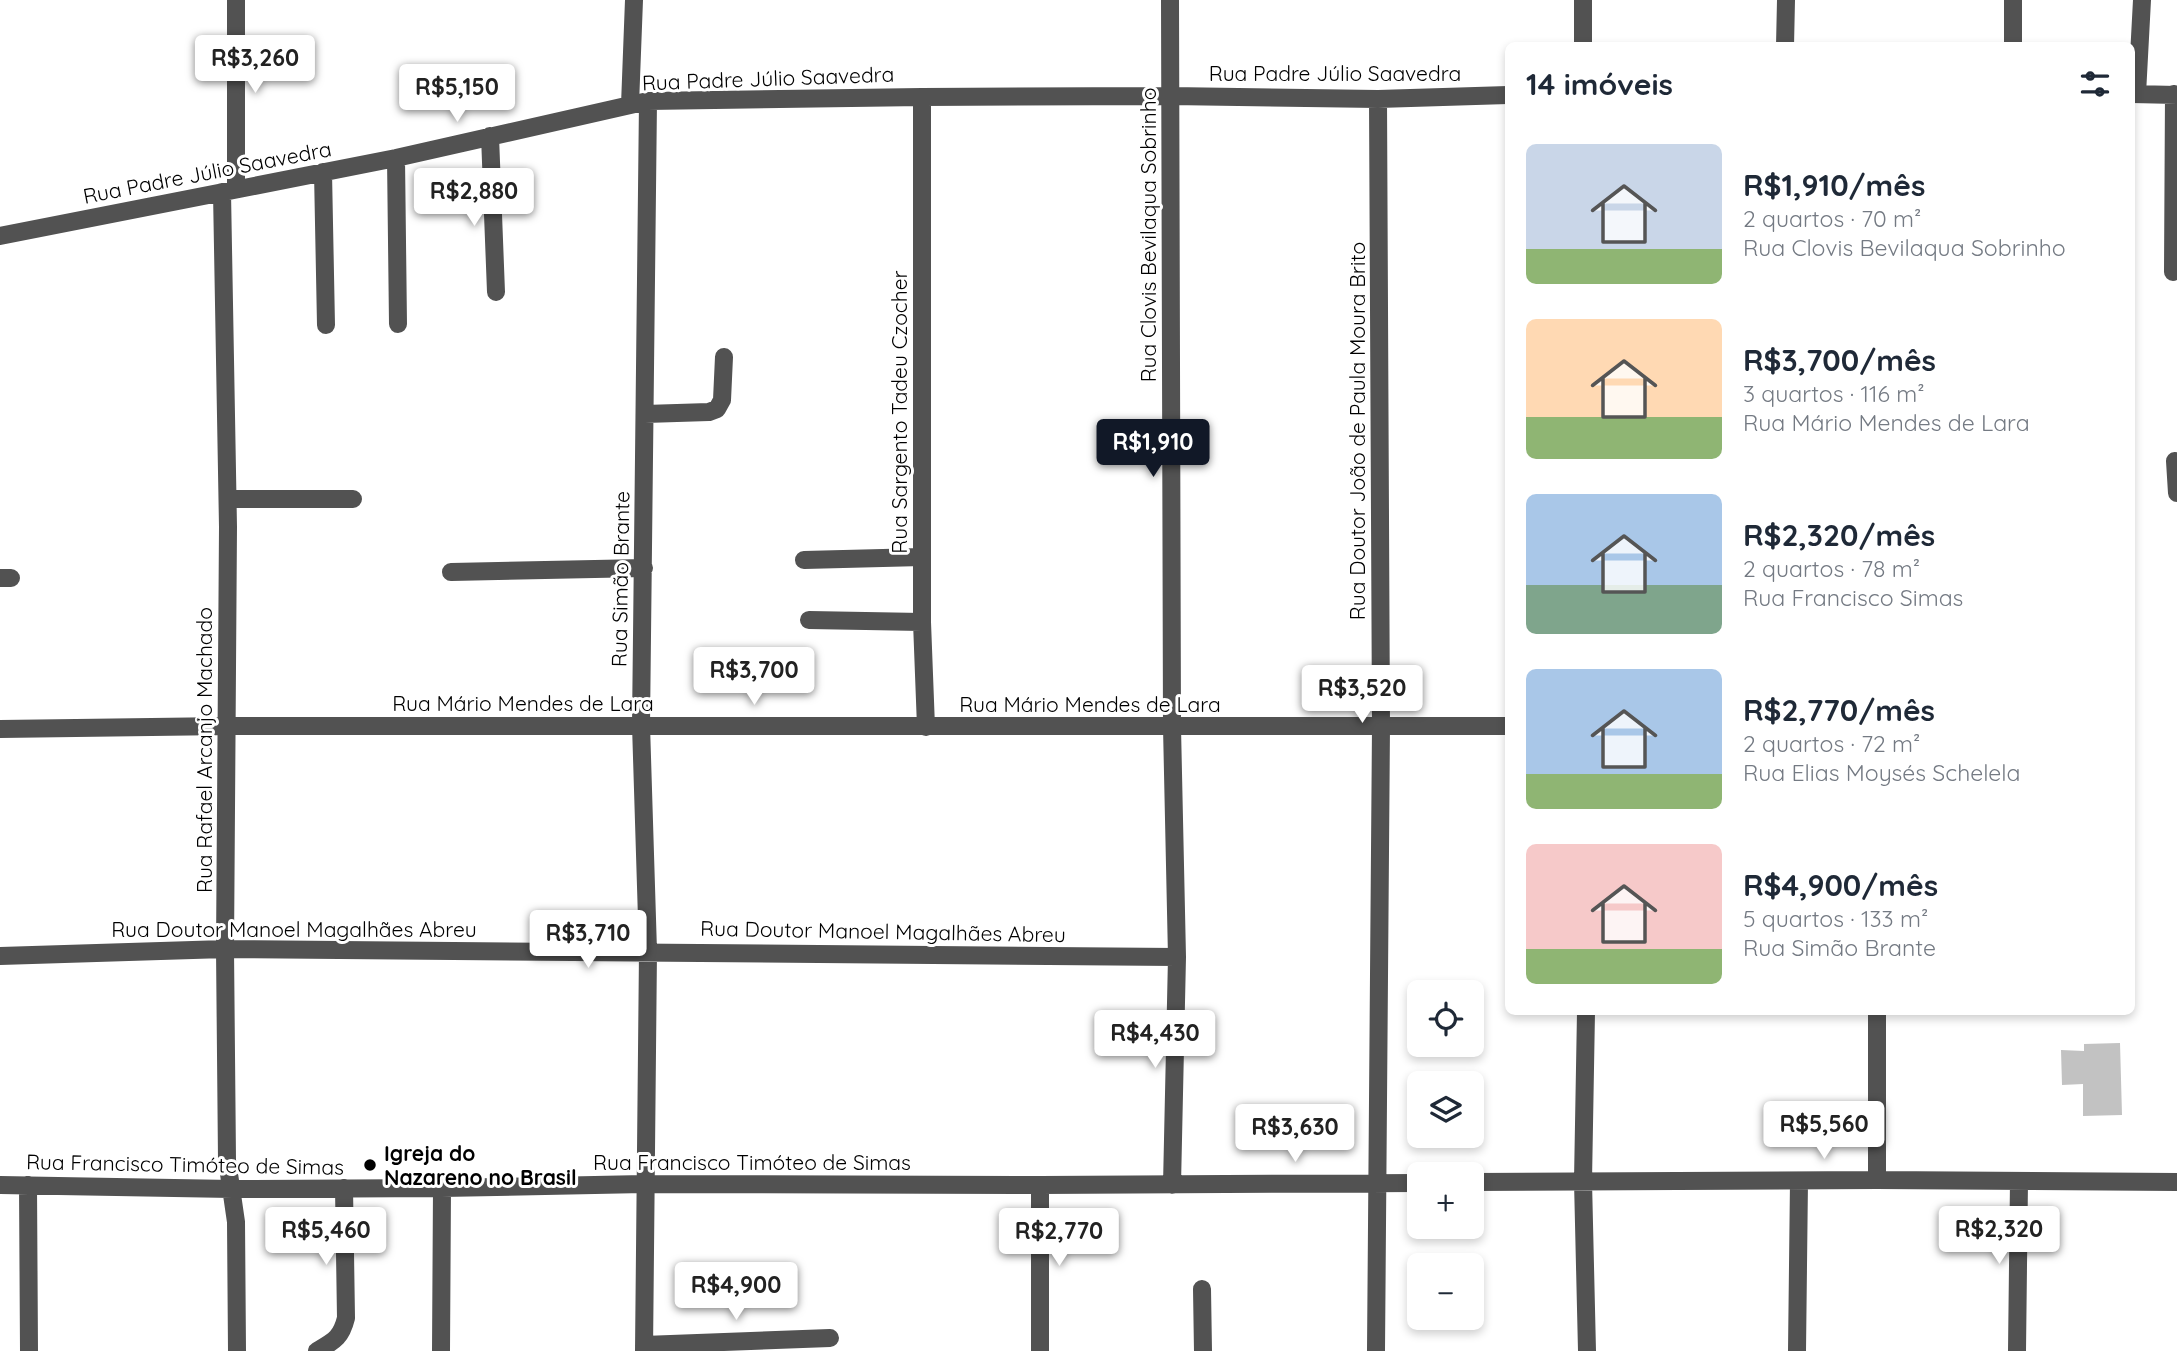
<!DOCTYPE html>
<html lang="pt">
<head>
<meta charset="utf-8">
<style>
  :root { --surface:#fff; --page:#f6f6f7; --text:#1f2937; --muted:#747a83; --accent:#111827 }
  body { margin:0; font-family:Quicksand,sans-serif; background:var(--page); color:var(--text); height:100vh; display:flex; flex-direction:column; font-size:26px; white-space:nowrap }
  * { box-sizing:border-box; margin:0 }
  p { font-size:23px; color:var(--muted) }
  .icon { flex:none; width:38px; height:38px; fill:none; stroke:currentColor; stroke-width:2; stroke-linecap:round; stroke-linejoin:round }
  .map { position:relative; flex:1; overflow:hidden }
  .side { position:absolute; left:1505px; top:42px; width:630px; height:973px; display:flex; flex-direction:column; background:var(--surface); border-radius:10px; box-shadow:0 4px 10px #0003 }
  .side>* { flex:none }
  .buttons { position:absolute; left:1407px; top:980px; display:grid; gap:14px }
  .buttons a { display:grid; place-items:center; width:77px; height:77px; border-radius:10px; background:var(--surface); box-shadow:0 4px 10px #0003; font-size:35px }
  .price { position:absolute; translate:-50% -60px; padding:0 16px; border-radius:7px; background:#fff; color:#222; font-size:23px; line-height:46px; filter:drop-shadow(0 2px 4px #0008) }
  .price::after { content:''; position:absolute; left:50%; top:42px; width:21px; height:16px; margin-left:-10px; background:inherit; clip-path:polygon(0 0,100% 0,50% 100%) }
  .price.current { background:var(--accent); color:#fff }
  ul { padding:0; list-style:none }
  li { display:flex; align-items:center; gap:21px; height:175px; padding:0 21px }
  li span { display:grid; place-items:center; flex:none; width:196px; height:140px; border-radius:10px; color:#555 }
  li>.icon { margin-inline-start:auto }
  span .icon { width:84px; height:84px; fill:#fffc; stroke-width:1 }
  li b { font-size:30px }
  h2 { display:flex; justify-content:space-between; align-items:center; height:84px; padding:0 21px; font-size:30px }
  .map>svg:first-child { display:block }
</style>
</head>
<body>
<div class="map">
<svg width="2177" height="1351" viewBox="0 0 2177 1351">
  <rect width="100%" height="100%" fill="#fff"/>
  <path fill="#c2c2c2" d="M 2120,1043 L 2122,1115 L 2083,1116 L 2083,1084 L 2062,1085 L 2061,1050 L 2084,1051 L 2084,1044 Z"/>
  <g fill="none" stroke-linecap="round" stroke-linejoin="round">
    <path stroke="#525252" stroke-width="18" d="M 236,0 L 236,189
      M 1170,0 L 1172,727 L 1177,957 L 1172,1185
      M 1583,0 L 1583,46
      M 2013,0 L 2013,46
      M 1785,46 L 1786,0
      M 2132,94 L 2177,95
      M 2137,94 L 2142,0
      M 922,97 L 922,622 L 926,727
      M 630,105 L 634,0
      M 490,136 L 496,292
      M 396,158 L 398,324
      M 323,172 L 326,325
      M 222,192 L 228,527 L 225,949 L 227,1160 L 236,1222 L 237,1351
      M 0,236 L 396,158 L 648,101 L 922,97 L 1171,96 L 1378,99 L 1508,95
      M 2173,272 L 2174,94
      M 645,414 L 709,412 L 717,409 L 722,400 L 724,357
      M 2175,461 L 2177,493
      M 228,499 L 353,499
      M 804,560 L 922,557
      M 451,572 L 644,568
      M 0,578 L 11,578
      M 809,620 L 922,622
      M 0,729 L 227,726 L 1508,726
      M 0,956 L 225,949 L 1177,957
      M 1586,1012 L 1583,1181 L 1587,1351
      M 1877,1012 L 1877,1180
      M 1472,1182 L 1877,1180 L 2177,1182
      M 0,1185 L 232,1189 L 442,1188 L 644,1184 L 1040,1185 L 1419,1183
      M 28,1185 L 29,1351
      M 1040,1185 L 1040,1351
      M 1202,1289 L 1203,1351
      M 644,1345 L 830,1338
      M 317,1351 C 334,1341 341,1338 346,1318 L 344,1188
      M 441,1351 L 442,1188
      M 644,1351 L 648,951 L 641,725 L 648,101
      M 1376,1351 L 1381,726 L 1378,99
      M 1797,1351 L 1799,1181
      M 2017,1351 L 2019,1181"/>
  </g>
  <circle fill="#000" stroke="#fff" stroke-width="2.5" cx="370" cy="1165" r="7"/>
  <g text-anchor="middle" dominant-baseline="central" stroke-width="6" stroke-linejoin="round" paint-order="stroke">
    <g font-size="21" fill="#000" stroke="#fff">
      <text x="1335" y="73">Rua Padre Júlio Saavedra</text>
      <text transform="translate(768 78) rotate(-2)">Rua Padre Júlio Saavedra</text>
      <text transform="translate(207 172) rotate(-11)">Rua Padre Júlio Saavedra</text>
      <text transform="translate(1148 235) rotate(-90)">Rua Clovis Bevilaqua Sobrinho</text>
      <text transform="translate(899 412) rotate(-90)">Rua Sargento Tadeu Czocher</text>
      <text transform="translate(1357 431) rotate(-90)">Rua Doutor João de Paula Moura Brito</text>
      <text transform="translate(620 579) rotate(-89)">Rua Simão Brante</text>
      <text x="523" y="703">Rua Mário Mendes de Lara</text>
      <text x="1090" y="704">Rua Mário Mendes de Lara</text>
      <text transform="translate(204 750) rotate(-90)">Rua Rafael Arcanjo Machado</text>
      <text x="294" y="929">Rua Doutor Manoel Magalhães Abreu</text>
      <text transform="translate(883 931) rotate(1)">Rua Doutor Manoel Magalhães Abreu</text>
      <text x="752" y="1162">Rua Francisco Timóteo de Simas</text>
      <text transform="translate(185 1164) rotate(1)">Rua Francisco Timóteo de Simas</text>
    </g>
    <g font-size="21" font-weight="bold" fill="#000" stroke="#fff" text-anchor="start">
      <text x="384" y="1153">Igreja do<tspan x="384" dy="24">Nazareno no Brasil</tspan></text>
    </g>
  </g>
</svg>
<div class="buttons">
<a><svg class="icon" aria-label="locate" viewBox="0 0 24 24"><circle cx="12" cy="12" r="6"/><path d="M12 2v4M12 18v4M2 12h4M18 12h4"/></svg></a>
<a><svg class="icon" aria-label="layers" viewBox="0 0 24 24"><path d="M12 4l9 5-9 5-9-5zM3 14l9 5 9-5"/></svg></a>
<a>+</a>
<a>−</a>
</div>
<b class="price" style="left:255px;top:95px">R$3,260</b>
<b class="price" style="left:457px;top:124px">R$5,150</b>
<b class="price" style="left:474px;top:228px">R$2,880</b>
<b class="price current" style="left:1153px;top:479px">R$1,910</b>
<b class="price" style="left:754px;top:707px">R$3,700</b>
<b class="price" style="left:1362px;top:725px">R$3,520</b>
<b class="price" style="left:588px;top:970px">R$3,710</b>
<b class="price" style="left:1155px;top:1070px">R$4,430</b>
<b class="price" style="left:1824px;top:1161px">R$5,560</b>
<b class="price" style="left:1295px;top:1164px">R$3,630</b>
<b class="price" style="left:1999px;top:1266px">R$2,320</b>
<b class="price" style="left:326px;top:1267px">R$5,460</b>
<b class="price" style="left:1059px;top:1268px">R$2,770</b>
<b class="price" style="left:736px;top:1322px">R$4,900</b>
<section class="side">
<h2>14 imóveis<svg class="icon" aria-label="filters" viewBox="0 0 24 24"><path d="M4 7h16M4 17h16"/><circle cx="9" cy="7" r="2"/><circle cx="15" cy="17" r="2"/></svg></h2>
<ul>
<li><span style="background:linear-gradient(#c9d6e8 75%,#8fb573 0)"><svg class="icon" aria-label="home" viewBox="0 0 24 24"><path d="M3 11l9-7 9 7M6 9v11h12V9"/></svg></span><div><b>R$1,910/mês</b><p>2 quartos · 70 m²</p><p>Rua Clovis Bevilaqua Sobrinho</p></div></li>
<li><span style="background:linear-gradient(#ffd9b3 70%,#8fb573 0)"><svg class="icon" aria-label="home" viewBox="0 0 24 24"><path d="M3 11l9-7 9 7M6 9v11h12V9"/></svg></span><div><b>R$3,700/mês</b><p>3 quartos · 116 m²</p><p>Rua Mário Mendes de Lara</p></div></li>
<li><span style="background:linear-gradient(#a9c7e8 65%,#7fa58c 0)"><svg class="icon" aria-label="home" viewBox="0 0 24 24"><path d="M3 11l9-7 9 7M6 9v11h12V9"/></svg></span><div><b>R$2,320/mês</b><p>2 quartos · 78 m²</p><p>Rua Francisco Simas</p></div></li>
<li><span style="background:linear-gradient(#a9c7e8 75%,#8fb573 0)"><svg class="icon" aria-label="home" viewBox="0 0 24 24"><path d="M3 11l9-7 9 7M6 9v11h12V9"/></svg></span><div><b>R$2,770/mês</b><p>2 quartos · 72 m²</p><p>Rua Elias Moysés Schelela</p></div></li>
<li><span style="background:linear-gradient(#f6c9c9 75%,#8fb573 0)"><svg class="icon" aria-label="home" viewBox="0 0 24 24"><path d="M3 11l9-7 9 7M6 9v11h12V9"/></svg></span><div><b>R$4,900/mês</b><p>5 quartos · 133 m²</p><p>Rua Simão Brante</p></div></li>
</ul>
</section>
</div>
</body>
</html>
